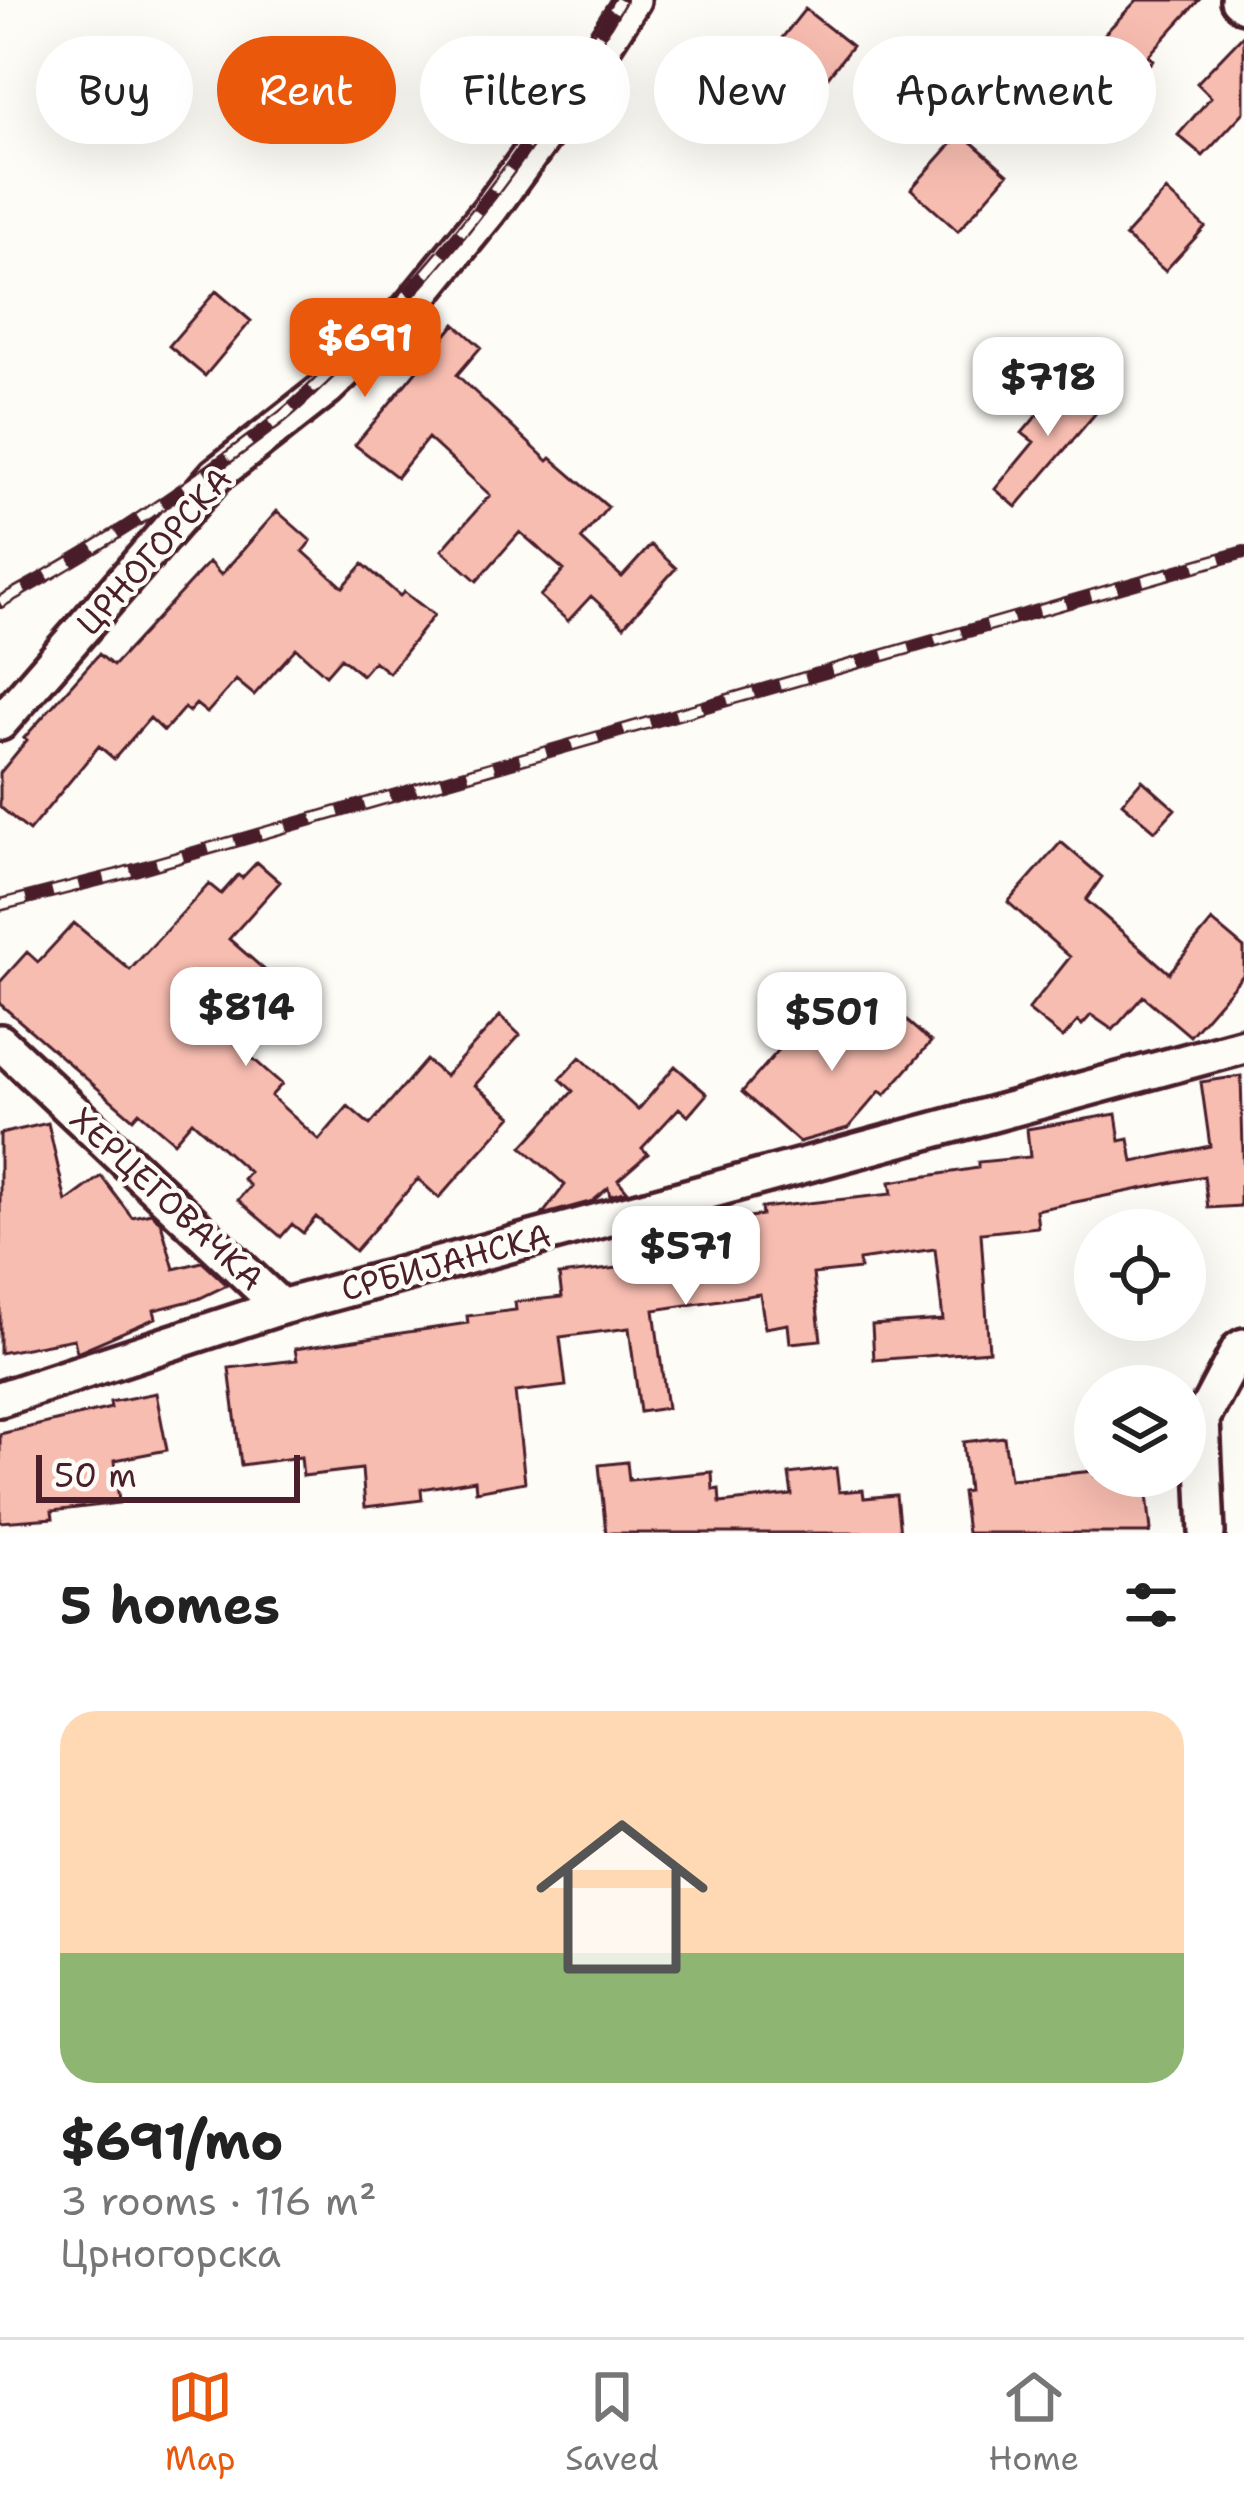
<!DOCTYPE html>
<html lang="en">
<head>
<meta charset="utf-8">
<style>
  :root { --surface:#fff; --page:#f2f2f2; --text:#222; --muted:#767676; --line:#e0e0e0; --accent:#ea580c }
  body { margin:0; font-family:"Shantell Sans",sans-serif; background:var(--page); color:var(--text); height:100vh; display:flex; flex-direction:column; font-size:45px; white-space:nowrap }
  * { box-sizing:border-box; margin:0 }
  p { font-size:39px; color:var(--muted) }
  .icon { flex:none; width:66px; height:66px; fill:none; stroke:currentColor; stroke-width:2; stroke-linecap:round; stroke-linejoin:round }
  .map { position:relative; height:1533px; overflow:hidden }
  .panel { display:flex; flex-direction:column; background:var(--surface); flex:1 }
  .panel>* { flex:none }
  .banner { position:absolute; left:36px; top:36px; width:1173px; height:108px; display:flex; gap:24px }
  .controls { position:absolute; left:1074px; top:1209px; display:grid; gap:24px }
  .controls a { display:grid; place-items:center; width:132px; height:132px; border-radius:50%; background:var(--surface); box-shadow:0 12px 48px #0002; font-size:60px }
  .scale { position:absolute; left:36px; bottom:30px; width:264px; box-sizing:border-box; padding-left:12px; border:6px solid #4a1f2b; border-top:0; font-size:33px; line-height:42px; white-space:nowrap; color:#4a1f2b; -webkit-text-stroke:9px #fdfcf7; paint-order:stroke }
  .price { position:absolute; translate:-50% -102px; padding:0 27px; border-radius:24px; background:#fff; color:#222; font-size:39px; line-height:78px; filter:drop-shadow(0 3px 6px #0008) }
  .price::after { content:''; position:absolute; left:50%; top:72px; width:36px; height:27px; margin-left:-18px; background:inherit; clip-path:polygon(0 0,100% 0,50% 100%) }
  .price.active { background:var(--accent); color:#fff }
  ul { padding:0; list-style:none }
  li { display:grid; align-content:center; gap:24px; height:636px; padding:0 60px }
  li+li { border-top:3px solid var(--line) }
  li span { display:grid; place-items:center; height:372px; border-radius:36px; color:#555 }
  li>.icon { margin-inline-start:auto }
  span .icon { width:216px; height:216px; fill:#fffc; stroke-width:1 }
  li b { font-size:51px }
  h2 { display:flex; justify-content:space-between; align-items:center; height:144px; padding:0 60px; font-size:51px }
  .pill { padding:0 42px; border-radius:54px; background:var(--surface); box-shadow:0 12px 48px #0002; font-size:42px; line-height:108px }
  .pill.active { background:var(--accent); color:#fff }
  .tabs { display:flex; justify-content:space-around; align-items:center; height:168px; border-top:3px solid var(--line); background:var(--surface); font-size:33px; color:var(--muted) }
  .tabs a { display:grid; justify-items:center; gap:6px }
  .tabs .active { color:var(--accent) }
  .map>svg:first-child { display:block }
</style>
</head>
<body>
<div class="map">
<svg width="1244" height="1533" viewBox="0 0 1244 1533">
  <rect width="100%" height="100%" fill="#fdfcf7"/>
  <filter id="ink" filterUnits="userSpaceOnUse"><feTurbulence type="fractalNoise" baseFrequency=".00833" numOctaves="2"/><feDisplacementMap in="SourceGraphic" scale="24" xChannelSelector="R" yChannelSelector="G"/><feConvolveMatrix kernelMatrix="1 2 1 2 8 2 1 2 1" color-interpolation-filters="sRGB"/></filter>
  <g filter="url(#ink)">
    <path fill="#f8bdb1" stroke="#4a1f2b" stroke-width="3" d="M 1137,0 L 1199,0 L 1148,56 L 1153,60 L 1090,132 L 1048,93 Z
      M 805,9 L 852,46 L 814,95 L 766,58 Z
      M 1244,34 L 1244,112 L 1203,156 L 1178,135 L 1211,97 L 1197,83 Z
      M 961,133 L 1008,174 L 958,231 L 911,189 Z
      M 1166,191 L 1205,227 L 1165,271 L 1125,236 Z
      M 216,291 L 251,321 L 205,376 L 169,346 Z
      M 455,324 L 481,347 L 457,375 L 548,461 L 551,458 L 608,507 L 581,539 L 622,577 L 651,545 L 676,568 L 624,626 L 591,596 L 568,621 L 540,596 L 564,570 L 520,532 L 477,581 L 442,550 L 490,495 L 428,438 L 397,477 L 355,445 Z
      M 1071,375 L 1093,394 L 1084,405 L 1095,414 L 1016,507 L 995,489 L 1034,442 L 1022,433 Z
      M 277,511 L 311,541 L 303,551 L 343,587 L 363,564 L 400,596 L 404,592 L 434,615 L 389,673 L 374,661 L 362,675 L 341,658 L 326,675 L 296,648 L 254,695 L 236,680 L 207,713 L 196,704 L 189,712 L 184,708 L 164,731 L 150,718 L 114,759 L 99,746 L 29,831 L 0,807 L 0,773 L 27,740 L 24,738 L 99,654 L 113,666 L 209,562 L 221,575 Z
      M 1142,780 L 1175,809 L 1155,831 L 1122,803 Z
      M 1061,842 L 1102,877 L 1086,900 L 1169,973 L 1212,921 L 1244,948 L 1244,974 L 1190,1036 L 1143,996 L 1113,1030 L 1091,1015 L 1082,1025 L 1078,1021 L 1063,1038 L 1028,1010 L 1070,957 L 1008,902 Z
      M 257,862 L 280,882 L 229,939 L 283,986 L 234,1042 L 282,1084 L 271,1096 L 319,1140 L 348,1106 L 370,1125 L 426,1060 L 445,1076 L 500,1016 L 520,1035 L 475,1085 L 512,1116 L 439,1198 L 418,1179 L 355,1251 L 316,1217 L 303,1233 L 292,1224 L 281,1237 L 238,1200 L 250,1186 L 243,1179 L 249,1172 L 192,1121 L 174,1142 L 139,1112 L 133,1119 L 0,1004 L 0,982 L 27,952 L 38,962 L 74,923 L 130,970 L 209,884 L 221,894 L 238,875 L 242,878 Z
      M 818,1005 L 845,1028 L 850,1022 L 876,1044 L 901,1016 L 931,1042 L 885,1095 L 880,1091 L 848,1128 L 799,1142 L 742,1092 Z
      M 580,1057 L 638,1110 L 675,1066 L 707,1094 L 688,1116 L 679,1108 L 642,1148 L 648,1154 L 618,1180 L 627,1191 L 610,1196 L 608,1188 L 593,1201 L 542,1215 L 565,1185 L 522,1147 L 573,1091 L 560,1079 Z
      M 1241,1076 L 1244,1186 L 1240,1186 L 1240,1206 L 1208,1208 L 1204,1176 L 1036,1210 L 1038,1227 L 981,1233 L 989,1351 L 874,1360 L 872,1325 L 943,1320 L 935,1249 L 859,1260 L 860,1269 L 813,1274 L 821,1340 L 790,1343 L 788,1324 L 765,1328 L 760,1294 L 654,1310 L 667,1408 L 640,1412 L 629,1328 L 560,1337 L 566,1386 L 515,1392 L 525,1482 L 476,1491 L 475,1480 L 421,1489 L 422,1500 L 365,1507 L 362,1469 L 303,1476 L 301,1457 L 241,1465 L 229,1368 L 297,1360 L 295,1349 L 468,1323 L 467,1316 L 516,1310 L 515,1302 L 562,1297 L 559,1275 L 626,1267 L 619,1237 L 698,1216 L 699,1225 L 762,1215 L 761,1208 L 892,1194 L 890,1182 L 978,1168 L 978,1162 L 1030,1157 L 1027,1129 L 1116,1114 L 1120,1141 L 1129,1139 L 1133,1162 L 1210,1146 L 1201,1082 Z
      M 48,1123 L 66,1202 L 101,1176 L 132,1217 L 151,1213 L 161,1223 L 174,1269 L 202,1262 L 227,1285 L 198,1299 L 154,1310 L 156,1318 L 77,1352 L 74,1339 L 0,1353 L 0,1134 Z
      M 156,1393 L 167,1450 L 115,1460 L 119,1503 L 52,1511 L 53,1518 L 0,1522 L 0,1434 L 111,1408 L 110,1402 Z
      M 1004,1437 L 1010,1479 L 1095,1471 L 1095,1476 L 1145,1476 L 1151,1530 L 1149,1533 L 967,1533 L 962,1492 L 968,1491 L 963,1442 Z
      M 627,1462 L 629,1480 L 712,1472 L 713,1490 L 719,1489 L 720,1503 L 792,1495 L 789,1474 L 836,1468 L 839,1492 L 863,1490 L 864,1498 L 896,1495 L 900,1533 L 606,1533 L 599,1465 Z"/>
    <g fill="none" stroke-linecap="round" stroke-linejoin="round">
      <g stroke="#4a1f2b" stroke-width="42">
        <path id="street" d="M 1238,0 L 1244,5
          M 0,723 L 216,475 L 327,388 L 409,309 L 489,211 L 559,115 L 633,0
          M 0,1042 L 281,1307
          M 0,1399 L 281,1307 L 1244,1046
          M 1207,1533 L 1202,1419 L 1239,1349 L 1244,1346"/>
      </g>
      <use href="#street" stroke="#fdfcf7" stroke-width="33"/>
      <g stroke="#4a1f2b" stroke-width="14">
        <path id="rail" d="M 0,602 C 95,550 189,489 275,422 C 297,406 316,385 336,367 C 450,261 541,134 620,0
          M 0,905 L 117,875 L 1244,552"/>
      </g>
      <use href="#rail" stroke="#fdfcf7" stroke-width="9" stroke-dasharray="27" stroke-linecap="butt"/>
    </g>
  </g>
  <g text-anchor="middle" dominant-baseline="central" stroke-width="9" stroke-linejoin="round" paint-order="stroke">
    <g font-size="33" fill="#4a1f2b" stroke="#fdfcf7">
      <text transform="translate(154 551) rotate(-48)">ЦРНОГОРСКА</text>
      <text transform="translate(167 1199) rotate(43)">ХЕРЦЕГОВАЧКА</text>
      <text transform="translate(446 1262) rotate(-15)">СРБИЈАНСКА</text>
    </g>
  </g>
</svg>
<div class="controls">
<a><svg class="icon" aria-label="locate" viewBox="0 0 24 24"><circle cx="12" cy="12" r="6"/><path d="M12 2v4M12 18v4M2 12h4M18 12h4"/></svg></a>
<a><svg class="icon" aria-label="layers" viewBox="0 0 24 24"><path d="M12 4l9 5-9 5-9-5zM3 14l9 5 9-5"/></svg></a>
</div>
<div class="scale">50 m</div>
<b class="price active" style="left:365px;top:400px">$691</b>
<b class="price" style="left:1048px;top:439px">$718</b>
<b class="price" style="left:246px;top:1069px">$814</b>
<b class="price" style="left:832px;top:1074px">$501</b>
<b class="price" style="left:686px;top:1308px">$571</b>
<div class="banner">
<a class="pill">Buy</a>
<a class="pill active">Rent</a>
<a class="pill">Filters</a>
<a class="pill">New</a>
<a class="pill">Apartment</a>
</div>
</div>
<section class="panel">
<h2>5 homes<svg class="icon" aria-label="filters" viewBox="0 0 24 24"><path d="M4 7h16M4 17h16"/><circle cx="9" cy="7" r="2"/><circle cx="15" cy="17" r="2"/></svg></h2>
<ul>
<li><span style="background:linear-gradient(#ffd9b3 65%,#8fb573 0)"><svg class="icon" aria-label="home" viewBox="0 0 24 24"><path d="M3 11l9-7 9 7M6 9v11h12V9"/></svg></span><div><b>$691/mo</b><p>3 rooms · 116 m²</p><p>Црногорска</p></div></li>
</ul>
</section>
<nav class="tabs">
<a class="active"><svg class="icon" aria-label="map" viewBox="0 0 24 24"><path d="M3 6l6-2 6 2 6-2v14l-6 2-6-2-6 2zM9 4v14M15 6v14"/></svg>Map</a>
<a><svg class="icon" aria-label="saved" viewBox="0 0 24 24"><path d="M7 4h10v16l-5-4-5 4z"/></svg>Saved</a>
<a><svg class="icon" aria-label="home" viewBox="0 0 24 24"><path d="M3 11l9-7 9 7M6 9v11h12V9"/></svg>Home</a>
</nav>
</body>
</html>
